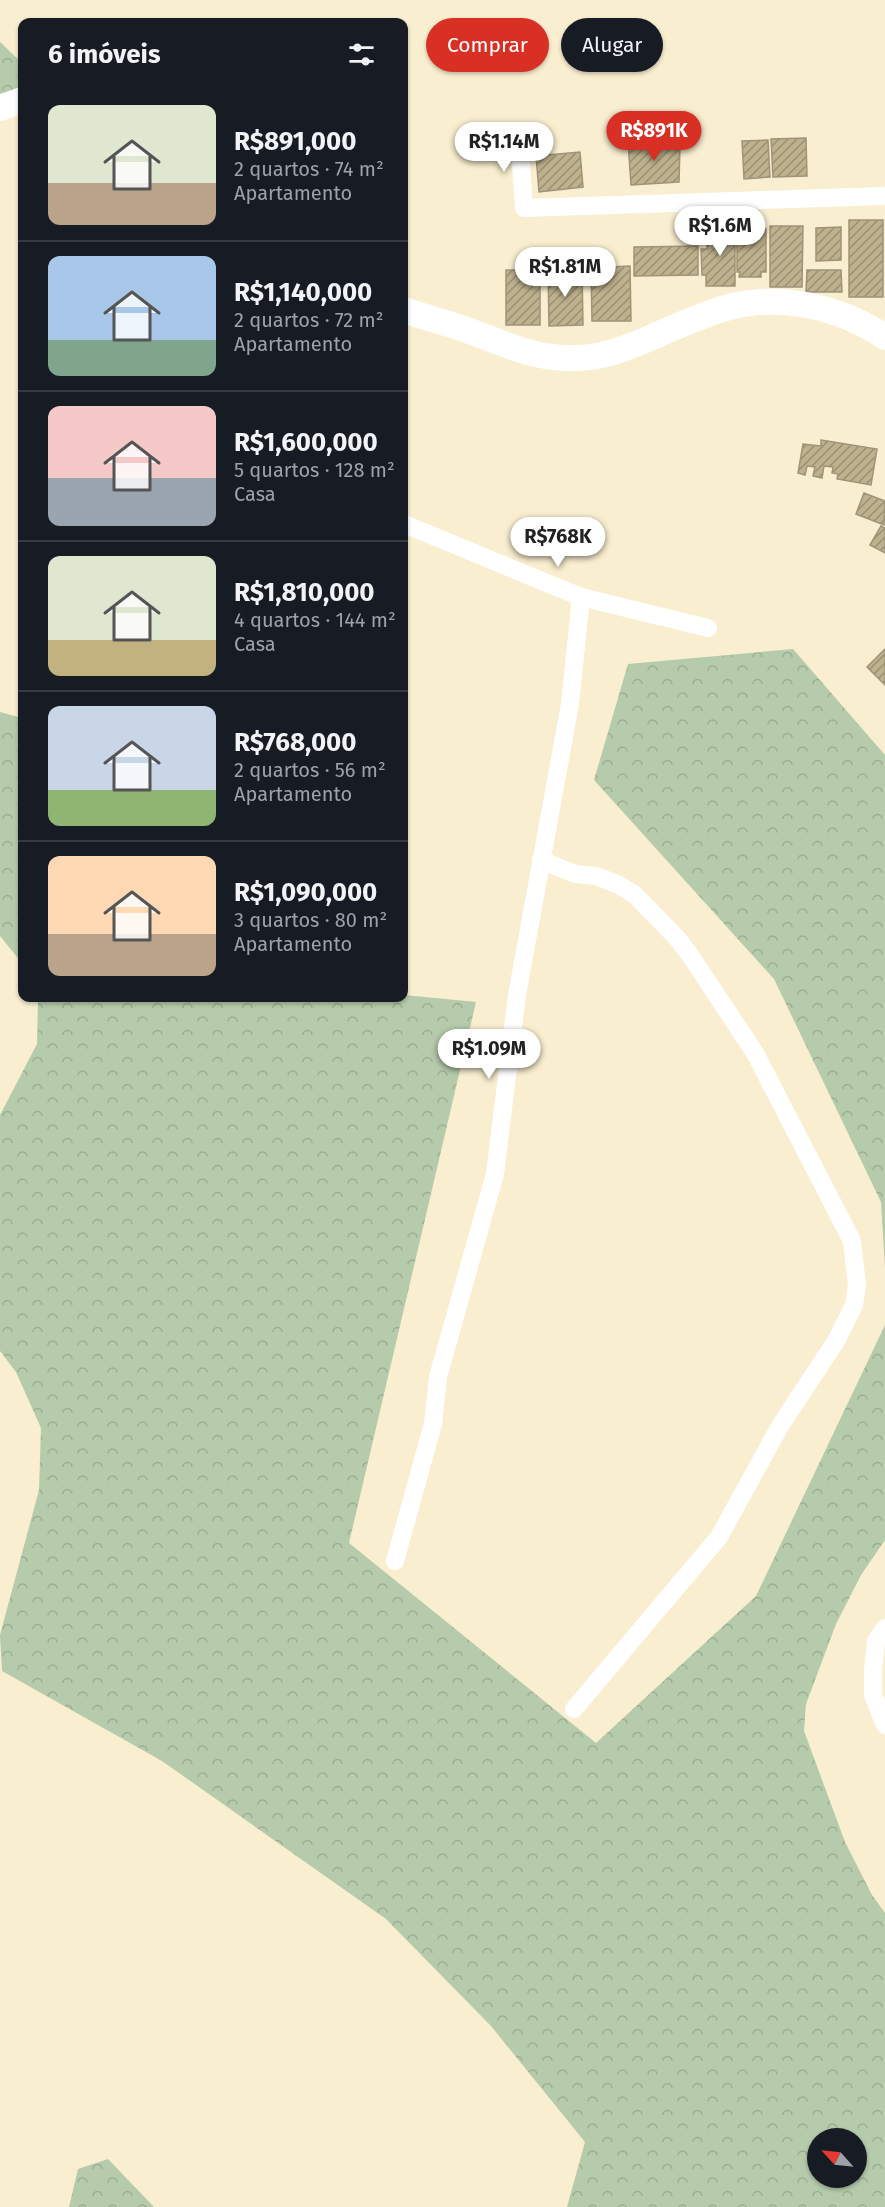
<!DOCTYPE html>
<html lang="pt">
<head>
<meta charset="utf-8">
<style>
  :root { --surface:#171b24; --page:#20242c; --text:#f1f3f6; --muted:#9ea1a6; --line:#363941; --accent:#d93025 }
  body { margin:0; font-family:"Fira Sans",sans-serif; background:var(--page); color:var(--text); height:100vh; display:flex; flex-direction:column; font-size:22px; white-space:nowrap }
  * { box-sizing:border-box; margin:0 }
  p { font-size:20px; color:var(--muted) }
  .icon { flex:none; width:33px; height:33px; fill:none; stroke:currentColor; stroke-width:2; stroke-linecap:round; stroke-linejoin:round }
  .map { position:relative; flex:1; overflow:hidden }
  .sheet { position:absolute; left:18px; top:18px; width:390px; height:984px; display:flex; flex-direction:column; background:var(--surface); border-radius:12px; box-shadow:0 2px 4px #0004 }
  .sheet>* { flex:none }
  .banner { position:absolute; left:426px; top:18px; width:369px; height:54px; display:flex; gap:12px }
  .needle { width:39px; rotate:297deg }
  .buttons { position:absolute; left:807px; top:2128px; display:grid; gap:12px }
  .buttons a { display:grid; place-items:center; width:60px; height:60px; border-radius:50%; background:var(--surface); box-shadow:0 2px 4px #0004; font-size:30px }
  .price { position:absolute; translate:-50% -51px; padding:0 14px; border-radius:21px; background:#fff; color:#222; font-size:20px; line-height:39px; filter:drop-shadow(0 2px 3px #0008) }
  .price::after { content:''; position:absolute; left:50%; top:36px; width:18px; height:14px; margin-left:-9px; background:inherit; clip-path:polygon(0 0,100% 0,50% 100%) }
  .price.on { background:var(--accent); color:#fff }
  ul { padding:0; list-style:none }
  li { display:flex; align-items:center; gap:18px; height:150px; padding:0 30px }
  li+li { border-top:2px solid var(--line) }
  li span { display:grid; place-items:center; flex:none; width:168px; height:120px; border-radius:12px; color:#555 }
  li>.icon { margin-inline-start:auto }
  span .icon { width:72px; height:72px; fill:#fffc; stroke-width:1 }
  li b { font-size:26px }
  h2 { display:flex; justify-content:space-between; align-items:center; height:72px; padding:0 30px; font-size:26px }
  .pill { padding:0 21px; border-radius:27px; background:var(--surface); box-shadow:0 2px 4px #0004; font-size:21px; line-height:54px }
  .pill.on { background:var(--accent); color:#fff }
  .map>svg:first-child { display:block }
</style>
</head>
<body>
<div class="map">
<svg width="885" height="2207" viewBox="0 0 885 2207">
  <defs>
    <pattern id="forest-crowns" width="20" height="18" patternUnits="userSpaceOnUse" patternTransform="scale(1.5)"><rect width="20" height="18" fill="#b5cbab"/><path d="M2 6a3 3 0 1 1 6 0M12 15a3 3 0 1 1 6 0" fill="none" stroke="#9bae92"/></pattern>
    <pattern id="building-hatch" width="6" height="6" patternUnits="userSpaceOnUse" patternTransform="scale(1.5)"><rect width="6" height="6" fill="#beb18d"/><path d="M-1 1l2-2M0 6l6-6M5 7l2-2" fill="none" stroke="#9a8f72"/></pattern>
  </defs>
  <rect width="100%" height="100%" fill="#f9eecf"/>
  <path fill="url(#forest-crowns)" fill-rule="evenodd" d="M 0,42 L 22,63 L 22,88 L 0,94 Z
    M 793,649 L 885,755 L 885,1268 L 881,1202 L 774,979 L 594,780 L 628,664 Z
    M 0,712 L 22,718 L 22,963 L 0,936 Z
    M 404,995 L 476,1002 L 349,1543 L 596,1743 L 756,1596 L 885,1325 L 885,1540 L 861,1575 L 836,1624 L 806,1704 L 804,1731 L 845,1842 L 872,1895 L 885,1913 L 885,2207 L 567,2207 L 585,2142 L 491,2026 L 386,1919 L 162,1761 L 2,1671 L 0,1635 L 39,1490 L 41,1428 L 16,1372 L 0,1351 L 0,1115 L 37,1044 L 38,998 L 404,998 ZM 818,2139 L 856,2139 L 856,2178 L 818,2178 Z
    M 108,2159 L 154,2207 L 69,2207 L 78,2169 Z"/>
  <path fill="url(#building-hatch)" stroke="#9f9478" stroke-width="1.5" d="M 806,138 L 807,176 L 773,177 L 771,139 Z
    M 670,139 L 680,146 L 679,182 L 631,185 L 628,141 Z
    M 768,140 L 770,177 L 744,179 L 742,141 Z
    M 580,152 L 583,187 L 539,192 L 536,156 Z
    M 849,220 L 883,220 L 883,297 L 849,297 Z
    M 770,226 L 803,226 L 802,287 L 770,287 Z
    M 707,227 L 735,227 L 735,286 L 706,286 L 706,275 L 702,275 L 701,249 L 707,249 Z
    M 841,227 L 841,260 L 816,261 L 816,228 Z
    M 741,229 L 766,229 L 766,272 L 761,272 L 761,277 L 739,277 L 740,272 L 737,272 L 737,244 L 741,244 Z
    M 698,246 L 698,275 L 634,276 L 634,247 Z
    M 630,266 L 631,321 L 592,321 L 591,268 Z
    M 582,269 L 583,325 L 549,326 L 548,270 Z
    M 506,270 L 540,270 L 540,325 L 506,325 Z
    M 807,270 L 841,270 L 842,292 L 806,292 Z
    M 821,440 L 877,449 L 871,485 L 837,479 L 838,474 L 832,473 L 833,467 L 824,466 L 822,478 L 813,476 L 815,467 L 807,466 L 805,475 L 798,473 L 803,444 L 821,446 Z
    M 864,493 L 885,501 L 884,525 L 856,514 Z
    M 881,526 L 885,528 L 885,553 L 870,545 Z
    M 885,649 L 885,685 L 867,667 Z"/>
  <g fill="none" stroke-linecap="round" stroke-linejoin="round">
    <path stroke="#fff" stroke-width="18" d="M 519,136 L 524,208 L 885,196
      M 404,524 L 581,597 L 708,628
      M 541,860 L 575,874 L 596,876 L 617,884 L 634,894 L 677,938 L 690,955 L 755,1053 L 852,1241 L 857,1285 L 854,1305 L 836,1341 L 780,1426 L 719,1537 L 574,1709
      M 395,1561 L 433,1424 L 438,1377 L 495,1174 L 517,995 L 570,704 L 581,597
      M 885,1628 L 876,1641 L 873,1670 L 873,1695 L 885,1725"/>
    <path stroke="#fff" stroke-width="26" d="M 0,108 L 22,100
      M 404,310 C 423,317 444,322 464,329 C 504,343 534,360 578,358 C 612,357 642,341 673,328 C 692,320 712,311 733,306 C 784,294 842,308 885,337"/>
  </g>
</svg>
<div class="buttons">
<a><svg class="needle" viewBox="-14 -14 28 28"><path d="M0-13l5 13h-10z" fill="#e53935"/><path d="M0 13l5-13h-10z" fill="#9ea1a6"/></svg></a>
</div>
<b class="price on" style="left:654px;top:162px">R$891K</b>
<b class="price" style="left:504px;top:173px">R$1.14M</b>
<b class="price" style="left:720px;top:257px">R$1.6M</b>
<b class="price" style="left:565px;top:298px">R$1.81M</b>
<b class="price" style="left:558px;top:568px">R$768K</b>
<b class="price" style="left:489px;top:1080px">R$1.09M</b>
<div class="banner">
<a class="pill on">Comprar</a>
<a class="pill">Alugar</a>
</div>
<section class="sheet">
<h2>6 imóveis<svg class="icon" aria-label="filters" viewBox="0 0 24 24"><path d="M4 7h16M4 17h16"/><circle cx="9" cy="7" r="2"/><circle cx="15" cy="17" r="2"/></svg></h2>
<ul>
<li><span style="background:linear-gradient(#dfe7d0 65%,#b9a48a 0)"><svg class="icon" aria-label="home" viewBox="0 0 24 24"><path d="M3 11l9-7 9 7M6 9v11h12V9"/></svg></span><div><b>R$891,000</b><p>2 quartos · 74 m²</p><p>Apartamento</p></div></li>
<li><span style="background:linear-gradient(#a9c7e8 70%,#7fa58c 0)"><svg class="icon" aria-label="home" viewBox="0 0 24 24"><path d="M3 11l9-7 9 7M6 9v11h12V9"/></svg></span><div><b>R$1,140,000</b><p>2 quartos · 72 m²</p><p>Apartamento</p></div></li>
<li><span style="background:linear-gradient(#f6c9c9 60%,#9aa5b1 0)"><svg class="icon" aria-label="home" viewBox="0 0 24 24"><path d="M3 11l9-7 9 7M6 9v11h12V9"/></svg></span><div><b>R$1,600,000</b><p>5 quartos · 128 m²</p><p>Casa</p></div></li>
<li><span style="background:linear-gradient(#dfe7d0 70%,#c2b280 0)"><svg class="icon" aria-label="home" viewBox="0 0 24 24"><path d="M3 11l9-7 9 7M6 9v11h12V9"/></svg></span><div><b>R$1,810,000</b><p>4 quartos · 144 m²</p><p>Casa</p></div></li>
<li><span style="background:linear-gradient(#c9d6e8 70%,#8fb573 0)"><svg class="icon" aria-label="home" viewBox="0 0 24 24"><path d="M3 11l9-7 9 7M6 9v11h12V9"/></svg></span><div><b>R$768,000</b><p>2 quartos · 56 m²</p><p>Apartamento</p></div></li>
<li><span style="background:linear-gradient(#ffd9b3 65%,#b9a48a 0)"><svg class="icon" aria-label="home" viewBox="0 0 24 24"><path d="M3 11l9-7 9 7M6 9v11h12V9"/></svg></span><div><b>R$1,090,000</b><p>3 quartos · 80 m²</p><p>Apartamento</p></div></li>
</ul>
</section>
</div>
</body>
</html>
